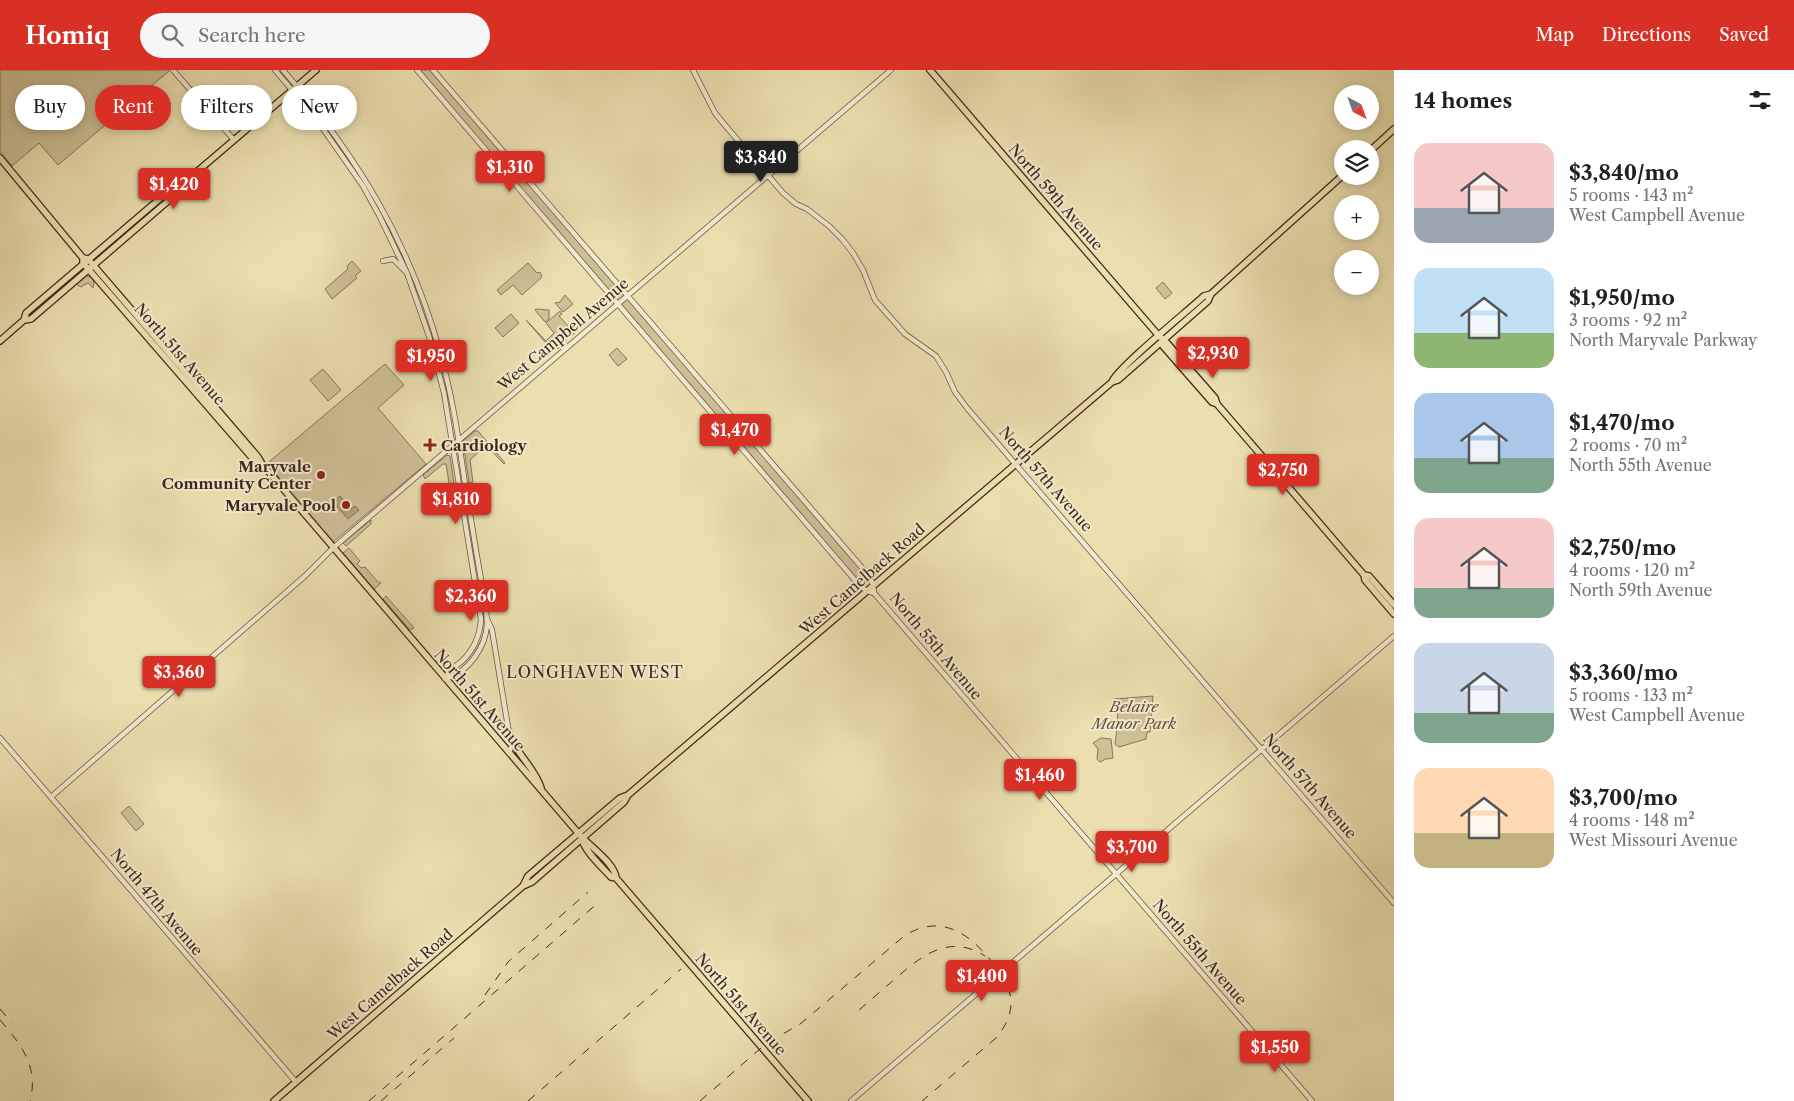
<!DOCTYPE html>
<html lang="en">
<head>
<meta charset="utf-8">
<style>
  :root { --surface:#fff; --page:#f6f6f6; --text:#202124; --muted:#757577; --accent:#d93025 }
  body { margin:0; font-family:"Libre Caslon Text",serif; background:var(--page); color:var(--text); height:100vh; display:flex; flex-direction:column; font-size:19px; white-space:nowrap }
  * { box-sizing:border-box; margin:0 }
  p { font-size:16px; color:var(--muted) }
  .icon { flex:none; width:28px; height:28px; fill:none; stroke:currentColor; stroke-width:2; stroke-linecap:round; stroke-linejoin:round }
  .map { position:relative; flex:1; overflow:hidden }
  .sheet { display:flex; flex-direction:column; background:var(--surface); width:400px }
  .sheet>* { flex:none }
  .banner { position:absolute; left:15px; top:15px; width:475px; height:45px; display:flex; gap:10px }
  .needle { width:32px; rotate:139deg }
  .tools { position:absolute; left:1334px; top:15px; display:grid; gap:10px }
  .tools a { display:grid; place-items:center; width:45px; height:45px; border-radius:50%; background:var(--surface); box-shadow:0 2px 8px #0003; font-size:25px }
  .price { position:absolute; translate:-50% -42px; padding:0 11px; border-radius:5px; background:var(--accent); color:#fff; font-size:16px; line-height:32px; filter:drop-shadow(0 1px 2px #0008) }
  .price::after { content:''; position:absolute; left:50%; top:30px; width:15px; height:11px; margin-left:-8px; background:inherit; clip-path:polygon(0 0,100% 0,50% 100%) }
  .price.current { background:#222; color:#fff }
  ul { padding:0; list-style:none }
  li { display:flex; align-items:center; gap:15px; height:125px; padding:0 20px }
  li span { display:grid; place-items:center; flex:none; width:140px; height:100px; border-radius:15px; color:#555 }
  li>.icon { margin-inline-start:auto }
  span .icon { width:60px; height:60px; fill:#fffc; stroke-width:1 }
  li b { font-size:21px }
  h2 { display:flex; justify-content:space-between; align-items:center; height:60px; padding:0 20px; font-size:21px }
  .pill { padding:0 18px; border-radius:22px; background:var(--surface); box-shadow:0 2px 8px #0003; font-size:18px; line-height:45px }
  .pill.current { background:var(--accent); color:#fff }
  header { display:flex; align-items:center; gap:30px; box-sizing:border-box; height:70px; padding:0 25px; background:var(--accent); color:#fff }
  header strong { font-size:24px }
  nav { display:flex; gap:28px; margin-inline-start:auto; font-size:18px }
  .search { width:350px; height:45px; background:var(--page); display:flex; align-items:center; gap:12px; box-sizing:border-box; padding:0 18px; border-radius:28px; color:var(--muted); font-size:19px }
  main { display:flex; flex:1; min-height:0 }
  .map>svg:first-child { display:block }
</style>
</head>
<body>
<header>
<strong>Homiq</strong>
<div class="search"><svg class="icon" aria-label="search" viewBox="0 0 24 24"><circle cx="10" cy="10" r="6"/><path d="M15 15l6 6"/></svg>Search here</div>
<nav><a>Map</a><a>Directions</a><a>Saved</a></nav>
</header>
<main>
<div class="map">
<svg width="1394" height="1031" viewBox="0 0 1394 1031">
  <rect width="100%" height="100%" fill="#ebdfb0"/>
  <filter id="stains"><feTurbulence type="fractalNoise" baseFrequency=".004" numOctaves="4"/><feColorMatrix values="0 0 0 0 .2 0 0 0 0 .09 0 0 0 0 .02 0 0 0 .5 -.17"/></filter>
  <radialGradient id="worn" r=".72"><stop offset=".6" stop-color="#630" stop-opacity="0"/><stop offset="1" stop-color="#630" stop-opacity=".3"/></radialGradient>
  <path fill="#cec097" stroke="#86745a" d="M 0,0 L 168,0 L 169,1 L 58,95 L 39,73 L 12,96 L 0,82 Z
    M 419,0 L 431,0 L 867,506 L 869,512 L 866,515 L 863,515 L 856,509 Z
    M 352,191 L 361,201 L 355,206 L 357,208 L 332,229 L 325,219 L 348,199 L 347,196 Z
    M 528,193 L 537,203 L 540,202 L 542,207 L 522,225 L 513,215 L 501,225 L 497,220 Z
    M 86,206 L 91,207 L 94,212 L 93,218 L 88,213 L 81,217 L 76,214 Z
    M 1163,212 L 1172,223 L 1165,229 L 1156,218 Z
    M 565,225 L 573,234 L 563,242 L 555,233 L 560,232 Z
    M 536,239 L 549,240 L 549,249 L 545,252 L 535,240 Z
    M 560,241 L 562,244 L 559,246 L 568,256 L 573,252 L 579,259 L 565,271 L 558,279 L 554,275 L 545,272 L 526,250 L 546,271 L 554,263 L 546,253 Z
    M 511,244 L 519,253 L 503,267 L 495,258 Z
    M 617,278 L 627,289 L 618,296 L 609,285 Z
    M 385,294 L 404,315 L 378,338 L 426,394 L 333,472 L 295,429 L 270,395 L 270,391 Z
    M 323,299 L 341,320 L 328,331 L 310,310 Z
    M 475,361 L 478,361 L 505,393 L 504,394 L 486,375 L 470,390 L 473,412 L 469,413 L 463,371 Z
    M 447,385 L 450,386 L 454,414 L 451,414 L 449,413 L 446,394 L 443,394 L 425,409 L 423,405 Z
    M 455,418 L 458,438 L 456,438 L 453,435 L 450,421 Z
    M 371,450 L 371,454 L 346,476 L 343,473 Z
    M 349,478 L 360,491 L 357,494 L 361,498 L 365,497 L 378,512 L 381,513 L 374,519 L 343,483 Z
    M 386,526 L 414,558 L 410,560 L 383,529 Z
    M 1153,626 L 1150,662 L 1147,662 L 1146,669 L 1119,677 L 1115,674 C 1117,659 1120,643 1114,629 Z
    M 1101,668 L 1111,669 L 1113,688 L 1106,689 L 1100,692 L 1097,689 L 1098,679 L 1093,673 Z
    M 129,736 L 144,754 L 136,761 L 121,743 Z"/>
  <path fill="#b0a17e" stroke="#827157" d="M 340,426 L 351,439 L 355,436 L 359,440 L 348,449 L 333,432 Z"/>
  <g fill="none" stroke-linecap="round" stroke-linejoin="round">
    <g stroke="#695641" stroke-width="6">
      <path id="minor" d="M 173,0 L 234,70
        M 275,0 L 314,46 L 363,116 L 379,145 L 407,203 L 429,266 L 444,323 L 481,549 C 480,566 474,580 461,592 C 454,597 448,601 445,609
        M 283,0 C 358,87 411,174 441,286 C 454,332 460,380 467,427 C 472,454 476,482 481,509 C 483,524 487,539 487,554 C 486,577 468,603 445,609
        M 417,0 L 860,516 L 867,521 L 874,523 L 1312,1031
        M 433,0 L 870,507 L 873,515 L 874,523
        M 693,0 L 715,43 L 724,54 L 783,123 L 796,134 L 807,139 L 829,156 L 842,169 L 853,183 L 863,200 L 875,230 L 905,264 L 936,286 L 946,302 L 955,322 L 967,338 L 1394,833
        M 383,191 L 393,189 L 405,201
        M 488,551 L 492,560 L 508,657 L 513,672 L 509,683
        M 0,668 L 296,1012
        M 51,727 L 305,506 L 333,478 L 891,0
        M 851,1031 L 1394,566"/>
    </g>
    <g stroke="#3e281c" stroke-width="8">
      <path id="major" d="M 930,0 L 1159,266 L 1167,273 L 1215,328 L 1217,334
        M 1370,81 L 1394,59
        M 0,88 L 83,188 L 88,189 L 258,387 L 262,394 L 579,764 C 588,775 615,793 616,808 L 808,1031
        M 83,190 L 83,193 L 254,390 L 262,394
        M 24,250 L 26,243 L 163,126 L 172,123 L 316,0
        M 0,271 L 24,250 L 31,249 L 168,131 L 172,123
        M 1163,271 L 1163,276 L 1212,332 L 1217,334 L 1364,505 L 1365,510 L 1394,544
        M 1112,312 C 1116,299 1189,240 1204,226 L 1211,224 L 1342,106
        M 1364,505 L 1369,506 L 1394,535
        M 513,672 C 521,688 536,701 541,718
        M 582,768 C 583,780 603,798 611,807 L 616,808
        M 523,816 L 528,806 L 620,728 L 628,725 L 1112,312 L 1118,310 L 1208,231 L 1211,224
        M 274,1031 L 523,816 L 532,812 L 624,732 L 628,725"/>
    </g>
    <use href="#minor" stroke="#f2eacc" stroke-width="4.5"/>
    <use href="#major" stroke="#ebdfb0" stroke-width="5.5"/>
    <path stroke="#3e281c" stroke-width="1" stroke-dasharray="9 9" stroke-linecap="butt" d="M 485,925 L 508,892 L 588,822
      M 0,939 L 12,953
      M 859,940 C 871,930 883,919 895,909 C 921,886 949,863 985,886
      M 0,950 C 21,974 39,997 30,1031
      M 369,1031 L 599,832
      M 381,1031 L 454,968
      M 528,1031 L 681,899
      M 700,1031 L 768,972 L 799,955 L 903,867 C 936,844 965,860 987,886 C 1011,913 1022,937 996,968 L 922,1031"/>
  </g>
  <g fill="#8f2418" stroke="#f2eacc" stroke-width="2">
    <path d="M427.5 367.5h5v5h5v5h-5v5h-5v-5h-5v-5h5z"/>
    <circle cx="321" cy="405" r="5"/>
    <circle cx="346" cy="435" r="5"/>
  </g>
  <g text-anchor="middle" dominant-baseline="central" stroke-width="4" stroke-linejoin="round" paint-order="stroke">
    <g font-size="15" fill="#3e281c" stroke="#f2eacc">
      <text transform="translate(1056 127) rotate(49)">North 59th Avenue</text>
      <text transform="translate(563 264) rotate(-40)">West Campbell Avenue</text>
      <text transform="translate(180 284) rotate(49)">North 51st Avenue</text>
      <text transform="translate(1046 409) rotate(49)">North 57th Avenue</text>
      <text transform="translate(862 509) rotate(-41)">West Camelback Road</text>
      <text transform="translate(936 576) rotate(50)">North 55th Avenue</text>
      <text transform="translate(480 630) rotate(49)">North 51st Avenue</text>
      <text transform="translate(1310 716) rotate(49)">North 57th Avenue</text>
      <text transform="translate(157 832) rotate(50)">North 47th Avenue</text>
      <text transform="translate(1200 882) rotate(49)">North 55th Avenue</text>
      <text transform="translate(390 914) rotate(-41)">West Camelback Road</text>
      <text transform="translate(741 934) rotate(49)">North 51st Avenue</text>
    </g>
    <g font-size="15" font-weight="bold" fill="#3e281c" stroke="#f2eacc" text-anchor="end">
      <text x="441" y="375" text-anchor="start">Cardiology</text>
      <text x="311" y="396">Maryvale<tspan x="311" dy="17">Community Center</tspan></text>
      <text x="336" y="435">Maryvale Pool</text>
    </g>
    <g font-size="15" font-style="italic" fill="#624e3b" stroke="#f2eacc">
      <text x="1134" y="636">Belaire<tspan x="1134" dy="17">Manor Park</tspan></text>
    </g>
    <g font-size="16" letter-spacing="1" fill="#3e281c" stroke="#f2eacc">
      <text x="595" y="602">LONGHAVEN WEST</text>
    </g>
  </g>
  <rect width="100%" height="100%" filter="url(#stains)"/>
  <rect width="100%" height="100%" fill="url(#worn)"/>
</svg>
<div class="tools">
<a><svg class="needle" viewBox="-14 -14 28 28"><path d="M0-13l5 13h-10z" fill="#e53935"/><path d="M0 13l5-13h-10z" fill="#757577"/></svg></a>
<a><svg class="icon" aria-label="layers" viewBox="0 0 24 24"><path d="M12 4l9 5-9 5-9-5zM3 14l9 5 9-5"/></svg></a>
<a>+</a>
<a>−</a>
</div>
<b class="price current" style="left:761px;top:113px">$3,840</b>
<b class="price" style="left:510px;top:123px">$1,310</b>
<b class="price" style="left:174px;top:140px">$1,420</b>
<b class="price" style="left:1213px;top:309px">$2,930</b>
<b class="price" style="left:431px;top:312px">$1,950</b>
<b class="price" style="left:735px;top:386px">$1,470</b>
<b class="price" style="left:1283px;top:426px">$2,750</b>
<b class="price" style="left:456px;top:455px">$1,810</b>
<b class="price" style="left:471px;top:552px">$2,360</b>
<b class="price" style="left:179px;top:628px">$3,360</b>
<b class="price" style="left:1040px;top:731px">$1,460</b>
<b class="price" style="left:1132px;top:803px">$3,700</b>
<b class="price" style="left:982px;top:932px">$1,400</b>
<b class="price" style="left:1275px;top:1003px">$1,550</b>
<div class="banner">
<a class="pill">Buy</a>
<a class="pill current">Rent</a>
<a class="pill">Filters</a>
<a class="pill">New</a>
</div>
</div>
<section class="sheet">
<h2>14 homes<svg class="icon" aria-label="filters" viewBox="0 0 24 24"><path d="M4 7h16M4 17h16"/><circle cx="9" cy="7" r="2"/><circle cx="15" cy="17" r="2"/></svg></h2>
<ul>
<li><span style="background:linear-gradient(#f6c9c9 65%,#9aa5b1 0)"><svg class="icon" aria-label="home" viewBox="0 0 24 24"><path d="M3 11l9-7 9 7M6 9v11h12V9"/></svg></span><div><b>$3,840/mo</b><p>5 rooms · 143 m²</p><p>West Campbell Avenue</p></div></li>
<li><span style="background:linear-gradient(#bfe0f5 65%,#8fb573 0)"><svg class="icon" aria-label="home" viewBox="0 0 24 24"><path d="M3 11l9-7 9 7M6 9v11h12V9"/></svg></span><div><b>$1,950/mo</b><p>3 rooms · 92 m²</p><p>North Maryvale Parkway</p></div></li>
<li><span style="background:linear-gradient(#a9c7e8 65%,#7fa58c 0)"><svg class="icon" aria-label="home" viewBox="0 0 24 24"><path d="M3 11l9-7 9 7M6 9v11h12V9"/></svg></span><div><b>$1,470/mo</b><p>2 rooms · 70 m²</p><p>North 55th Avenue</p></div></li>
<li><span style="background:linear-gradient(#f6c9c9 70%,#7fa58c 0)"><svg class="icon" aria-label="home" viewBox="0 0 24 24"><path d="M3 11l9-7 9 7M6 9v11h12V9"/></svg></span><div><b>$2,750/mo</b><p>4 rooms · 120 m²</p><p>North 59th Avenue</p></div></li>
<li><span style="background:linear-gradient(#c9d6e8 70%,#7fa58c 0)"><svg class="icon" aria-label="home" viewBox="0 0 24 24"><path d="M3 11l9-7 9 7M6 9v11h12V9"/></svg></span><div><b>$3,360/mo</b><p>5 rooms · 133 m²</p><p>West Campbell Avenue</p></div></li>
<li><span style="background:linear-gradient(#ffd9b3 65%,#c2b280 0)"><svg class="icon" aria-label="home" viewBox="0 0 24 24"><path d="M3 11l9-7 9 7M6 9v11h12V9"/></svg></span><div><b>$3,700/mo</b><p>4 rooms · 148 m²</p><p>West Missouri Avenue</p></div></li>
</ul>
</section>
</main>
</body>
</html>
